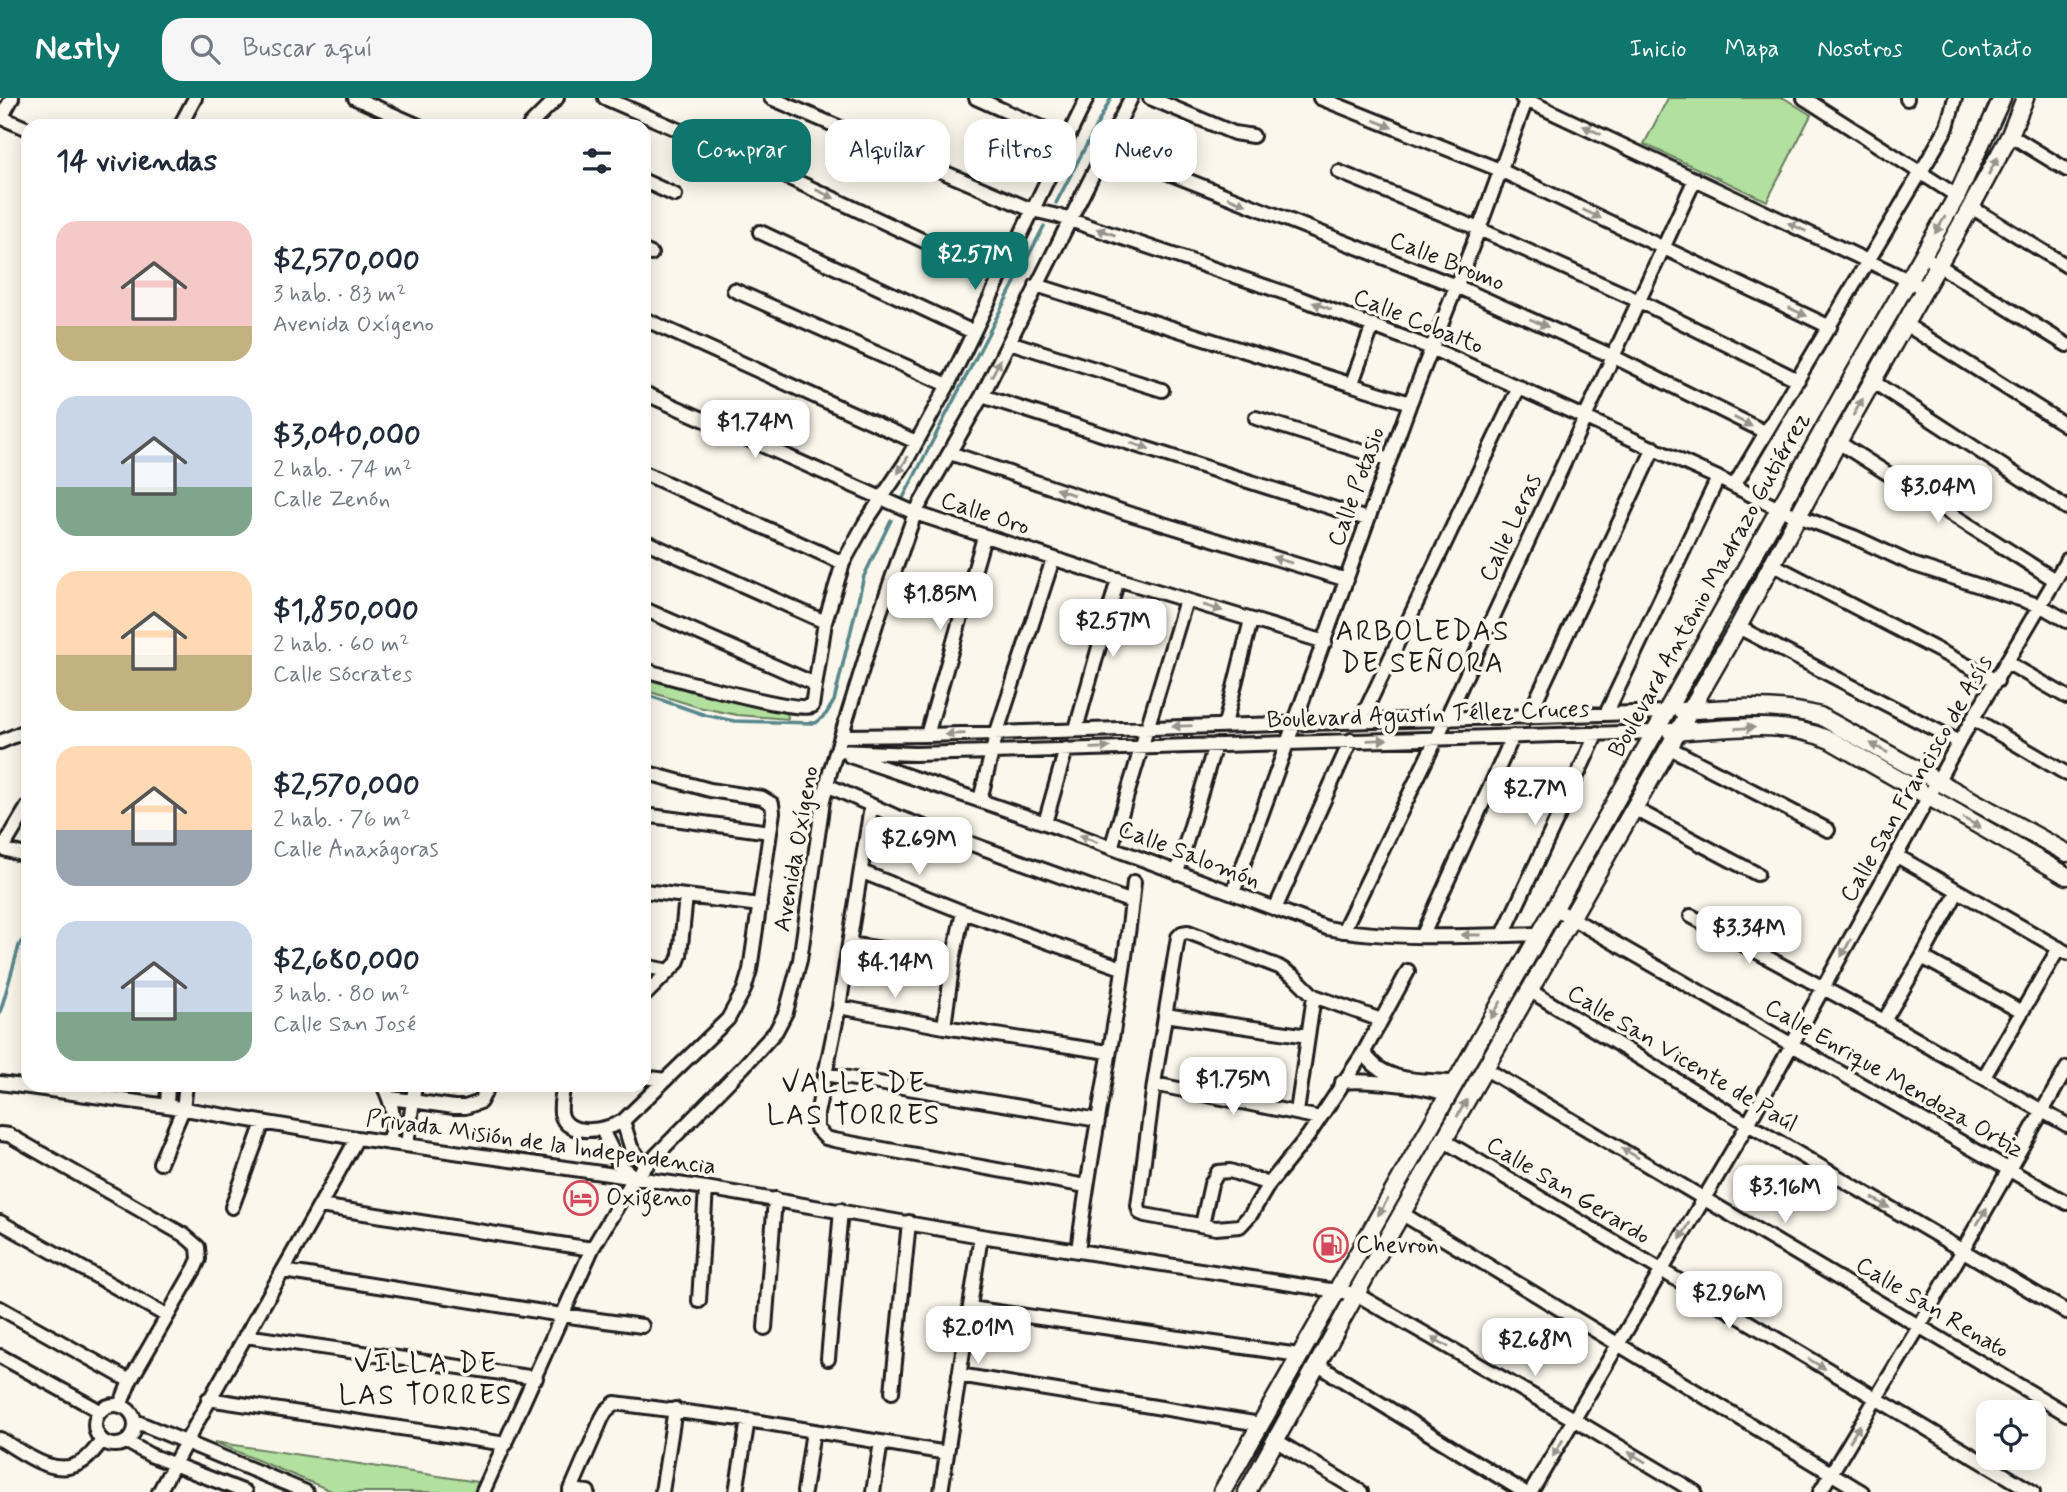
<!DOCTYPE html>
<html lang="es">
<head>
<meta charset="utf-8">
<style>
  :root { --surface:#fff; --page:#f6f6f7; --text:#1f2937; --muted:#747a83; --accent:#0f766e }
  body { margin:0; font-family:Mynerve,sans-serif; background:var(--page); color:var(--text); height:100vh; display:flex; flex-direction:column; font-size:26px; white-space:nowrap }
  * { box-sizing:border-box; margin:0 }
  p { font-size:23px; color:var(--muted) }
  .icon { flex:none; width:38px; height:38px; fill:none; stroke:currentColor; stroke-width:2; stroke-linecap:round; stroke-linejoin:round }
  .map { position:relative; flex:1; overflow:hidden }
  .details { position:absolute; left:21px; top:21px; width:630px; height:973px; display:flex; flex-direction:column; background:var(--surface); border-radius:21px; box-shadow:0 4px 18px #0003 }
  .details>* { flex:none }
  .banner { position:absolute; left:672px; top:21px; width:665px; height:63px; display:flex; gap:14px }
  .tools { position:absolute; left:1976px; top:1302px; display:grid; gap:14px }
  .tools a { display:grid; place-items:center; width:70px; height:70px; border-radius:14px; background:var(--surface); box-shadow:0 4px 18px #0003; font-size:35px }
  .price { position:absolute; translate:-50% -60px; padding:0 16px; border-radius:14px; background:#fff; color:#222; font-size:23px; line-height:46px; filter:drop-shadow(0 2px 4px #0008) }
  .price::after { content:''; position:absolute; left:50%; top:42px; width:21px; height:16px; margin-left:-10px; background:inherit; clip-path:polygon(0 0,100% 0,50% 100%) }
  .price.current { background:var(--accent); color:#fff }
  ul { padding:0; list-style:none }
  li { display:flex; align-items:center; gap:21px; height:175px; padding:0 35px }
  li span { display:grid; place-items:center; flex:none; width:196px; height:140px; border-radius:21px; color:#555 }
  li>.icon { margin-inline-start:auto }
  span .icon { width:84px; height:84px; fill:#fffc; stroke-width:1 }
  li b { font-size:30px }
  h2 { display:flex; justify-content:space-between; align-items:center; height:84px; padding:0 35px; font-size:30px }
  .tag { padding:0 24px; border-radius:21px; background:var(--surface); box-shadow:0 4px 18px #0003; font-size:24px; line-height:63px }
  .tag.current { background:var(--accent); color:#fff }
  header { display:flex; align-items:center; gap:42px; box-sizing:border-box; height:98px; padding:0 35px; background:var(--accent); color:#fff }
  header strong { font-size:33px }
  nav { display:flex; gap:38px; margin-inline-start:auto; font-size:24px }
  .search { width:490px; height:63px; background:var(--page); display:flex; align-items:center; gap:18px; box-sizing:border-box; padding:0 24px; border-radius:21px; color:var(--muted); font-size:26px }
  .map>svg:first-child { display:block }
</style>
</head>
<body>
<header>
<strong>Nestly</strong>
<div class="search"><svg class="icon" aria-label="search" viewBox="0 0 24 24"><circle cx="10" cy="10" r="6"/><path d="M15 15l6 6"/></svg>Buscar aquí</div>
<nav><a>Inicio</a><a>Mapa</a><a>Nosotros</a><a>Contacto</a></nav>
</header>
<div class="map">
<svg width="2067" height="1394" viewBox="0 0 2067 1394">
  <rect width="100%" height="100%" fill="#fbf7ec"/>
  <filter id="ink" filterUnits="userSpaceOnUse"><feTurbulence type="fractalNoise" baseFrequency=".0143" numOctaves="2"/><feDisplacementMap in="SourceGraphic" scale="14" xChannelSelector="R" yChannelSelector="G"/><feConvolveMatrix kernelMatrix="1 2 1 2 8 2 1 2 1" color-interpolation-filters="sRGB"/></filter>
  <g filter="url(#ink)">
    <path fill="#b2e09f" stroke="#677e5e" stroke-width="2" d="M 1668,0 L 1784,0 L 1811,17 L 1767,103 L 1644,46 Z
      M 644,579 L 699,595 L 787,613 L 788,621 L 737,617 L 698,609 L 644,592 Z
      M 214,1344 L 478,1384 L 474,1394 L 334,1394 Z"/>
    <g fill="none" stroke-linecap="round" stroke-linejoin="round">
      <path stroke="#56878c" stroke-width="3.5" d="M 1056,105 L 1111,0
        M 902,402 L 1044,128
        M 644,596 L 705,617 L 734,623 L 816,625 L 826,616 L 834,603 L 864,478 L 891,422
        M 0,915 L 19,848 L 28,833"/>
      <g stroke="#1c1c1c" stroke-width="18">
        <path id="minor" d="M 355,0 L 419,28
          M 605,0 L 787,79 L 1001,179
          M 771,0 L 1032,112 L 1058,118 L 1294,198 L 1431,250 L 1718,380 L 1779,411 L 1854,439 L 1912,466 L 2041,508 L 2067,523
          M 976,0 L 1067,41
          M 1150,0 L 1234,35 L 1253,38
          M 1320,0 L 1500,72 L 1830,229
          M 1522,0 L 1908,182 L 1925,192
          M 1804,0 L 1957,98
          M 1907,1 L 1907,0
          M 0,19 L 28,31
          M 1,20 L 12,0
          M 180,28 L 195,0
          M 529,28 L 557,0
          M 2010,37 L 2067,72
          M 1105,50 L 1456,188 L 1614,259 L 1765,334
          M 1339,74 L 1479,131 L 1639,203 L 1798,282
          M 644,83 L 675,97
          M 1971,109 L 2067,168
          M 760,134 L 973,234
          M 644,153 L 651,156
          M 1922,157 L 2067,247
          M 1036,187 L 1410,305
          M 734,192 L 948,287
          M 644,221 L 916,344
          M 1905,226 L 2067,328
          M 1009,244 L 1162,292
          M 1872,283 L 2067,410
          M 1352,285 L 1373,227
          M 644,295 L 915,415 L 1107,478 L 1325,544
          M 982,298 L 1367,421
          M 1256,320 L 1389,362
          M 1838,344 L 2055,482
          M 950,355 L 1127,415 L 1347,482
          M 644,375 L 843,465
          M 1734,388 L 1934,52 L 1947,29 L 1955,0
          M 644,443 L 825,524
          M 1772,466 L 1997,583
          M 644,511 L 815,586
          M 1738,529 L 1959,644
          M 2008,565 L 2067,599
          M 644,572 C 670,579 794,615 812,608 L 825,524 L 843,465 L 865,425 L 905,365 L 948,287 L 1087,0
          M 1606,616 L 1718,380
          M 1528,619 L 1654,350
          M 1974,621 L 2067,676
          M 1361,622 L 1519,289
          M 1225,626 L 1251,522
          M 1076,631 L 1118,481
          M 927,637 L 984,439
          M 842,638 L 927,637 L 1666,614
          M 0,644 L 28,632
          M 1668,649 L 1828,732
          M 836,653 L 914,656 L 992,654 L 1655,634
          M 850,658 L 1045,725 L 1327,830 C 1390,842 1474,838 1539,836
          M 827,687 L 897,719 L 1132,804
          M 980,702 L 997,634 L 1053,461
          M 871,709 L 839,909 L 817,1016 L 817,1031 L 826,1040 L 834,1042 L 1086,1088
          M 1633,710 L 1757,776
          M 644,717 L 770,734
          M 1045,725 L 1066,651
          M 0,750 L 28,758
          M 3,750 L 28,708
          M 1111,750 L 1186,502
          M 1897,758 L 2067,855
          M 862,774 L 963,814 L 1122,870
          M 1177,775 L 1215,647
          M 644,793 L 760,807
          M 1233,795 L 1410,305 L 1479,131 L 1527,0
          M 1554,810 L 2067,1105
          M 1275,811 L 1351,642
          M 1691,818 L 1884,923 L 2067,1027
          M 1343,833 L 1446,621 L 1695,81
          M 1182,835 L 1178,839 L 1154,986 L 1138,1108 L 1140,1115 L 1145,1117 L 1216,1130 L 1240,1128 L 1251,1116 L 1269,1086 L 1308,1038 L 1364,954 L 1408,873
          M 1182,835 L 1188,834 L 1279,869 L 1295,879 L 1314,898 L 1381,922
          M 1423,837 L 1513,638
          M 1503,837 L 1597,635
          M 849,846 L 953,862
          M 1922,859 L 2020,913
          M 644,868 L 669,873
          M 1529,892 L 1748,1026 L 2067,1214
          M 644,898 L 677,865 L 680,857 L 686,798
          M 839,909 L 944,929 L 1108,954
          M 1165,917 L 1308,938
          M 1884,923 L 1922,859 L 1958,793
          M 944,929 L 953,862 L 963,814
          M 1364,954 C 1382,986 1423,982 1454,984
          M 1484,970 L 2067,1316
          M 825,976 L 1098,1022
          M 644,979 L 665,982
          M 1984,979 L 2059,850
          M 1342,984 C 1363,981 1429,988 1447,997
          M 0,985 L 167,1008 L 357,1040 L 706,1090 L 981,1138 L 1356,1196 L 1575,1322 L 1695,1394
          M 1154,986 L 1320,1020
          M 383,987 C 395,1011 394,1018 389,1045
          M 564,987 C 562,996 560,1006 561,1015 C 566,1041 608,1032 623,1023 L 728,921 L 744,892 L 750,872 L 773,714 L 772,706 L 762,700 L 710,692 L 644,674
          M 391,1000 L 454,1009 L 465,1009 L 480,1004 L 489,987
          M 167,1008 L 168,987
          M 1297,1014 L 1314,898
          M 623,1023 L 631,1049 L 645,1068
          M 602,1032 L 619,1066 L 634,1079
          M 0,1036 L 9,1037 L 184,1137 L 198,1149 L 199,1161 L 195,1170 L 130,1283 L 120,1308
          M 1443,1042 L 2033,1394
          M 407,1047 L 415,987
          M 160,1065 L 183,1011 L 186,987
          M 320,1108 L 592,1151
          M 232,1109 L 263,1025
          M 1401,1115 L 1862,1394
          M 0,1124 L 167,1218
          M 1202,1127 L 1211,1086 L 1218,1074 L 1230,1073 L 1269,1086
          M 1078,1153 C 1093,1030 1122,908 1134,784
          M 283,1173 L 562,1217 L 642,1228
          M 699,1203 L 706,1090
          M 0,1210 L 130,1283
          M 970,1210 L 1299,1257
          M 765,1230 L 775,1101
          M 245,1238 L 536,1280
          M 0,1258 L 100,1313
          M 828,1261 L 841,1112
          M 1318,1267 L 1524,1394
          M 959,1277 L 1260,1326
          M 892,1294 L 909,1124
          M 208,1301 L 506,1346
          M95 1327a20 20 0 1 1 40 0a20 20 0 1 1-40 0Z
          M 135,1323 L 306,1394
          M 0,1341 C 21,1353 52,1379 78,1366 C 88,1362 95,1351 102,1343
          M 1275,1342 L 1361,1394
          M 127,1344 L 150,1357 L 245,1394
          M 570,1392 L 588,1394
          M 159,1394 C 222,1275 293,1159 357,1040
          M 483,1394 L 592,1151 L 634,1080 L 744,968 L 776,933 L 786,914 L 800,862 L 823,703 L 830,674 L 877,523 L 915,415 L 982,298 L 1131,0
          M 570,1394 L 602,1320 L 606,1313 L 615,1305 L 748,1322 L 947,1355
          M 662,1394 L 675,1311
          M 736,1394 L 748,1322
          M 804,1394 L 813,1333
          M 873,1394 L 881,1344
          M 941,1394 L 981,1138
          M 1531,1394 L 1748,1026 L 1959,644 L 2067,462
          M 1820,1394 L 1920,1227 L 2067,970"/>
      </g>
      <g stroke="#1c1c1c" stroke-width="21">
        <path id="tertiary" d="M 1682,613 C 1725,610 1778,606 1820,618 L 2067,755
          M 1671,634 C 1724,632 1781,620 1830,642 L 2067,778
          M 1222,1394 L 1655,634 L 1855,275 L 1957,98 L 2002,0
          M 1247,1394 L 1367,1176 L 1738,529 L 1838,344 L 1971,109 L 2010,37 L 2025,0"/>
      </g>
      <use href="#minor" stroke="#fbf7ec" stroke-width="12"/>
      <use href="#tertiary" stroke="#fbf7ec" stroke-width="16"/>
    </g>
    <defs><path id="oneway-solid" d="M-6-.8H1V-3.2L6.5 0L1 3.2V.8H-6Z" transform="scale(1.75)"/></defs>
    <g fill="#97948e">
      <use href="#oneway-solid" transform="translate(1383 26) rotate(22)"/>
      <use href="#oneway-solid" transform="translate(1592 32) rotate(-155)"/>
      <use href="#oneway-solid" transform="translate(1993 68) rotate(-62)"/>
      <use href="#oneway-solid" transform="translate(825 96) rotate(25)"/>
      <use href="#oneway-solid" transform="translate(1237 103) rotate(22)"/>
      <use href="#oneway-solid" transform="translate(1592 116) rotate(26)"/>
      <use href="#oneway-solid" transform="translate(1940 127) rotate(121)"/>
      <use href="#oneway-solid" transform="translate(1797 129) rotate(-155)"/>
      <use href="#oneway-solid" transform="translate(1106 134) rotate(-161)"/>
      <use href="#oneway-solid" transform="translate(1322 208) rotate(-160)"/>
      <use href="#oneway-solid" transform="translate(1798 214) rotate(25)"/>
      <use href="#oneway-solid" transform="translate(1539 225) rotate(24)"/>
      <use href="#oneway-solid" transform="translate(996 270) rotate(-63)"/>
      <use href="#oneway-solid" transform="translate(1858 309) rotate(-60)"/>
      <use href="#oneway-solid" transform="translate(1743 324) rotate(27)"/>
      <use href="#oneway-solid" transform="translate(1140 348) rotate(18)"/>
      <use href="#oneway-solid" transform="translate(903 367) rotate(121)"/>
      <use href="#oneway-solid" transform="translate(1065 394) rotate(-161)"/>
      <use href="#oneway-solid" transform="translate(1282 462) rotate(-163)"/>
      <use href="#oneway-solid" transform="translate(1213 510) rotate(17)"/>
      <use href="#oneway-solid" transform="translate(1182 628) rotate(178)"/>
      <use href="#oneway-solid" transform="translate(1745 630) rotate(-3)"/>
      <use href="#oneway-solid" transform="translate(955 636) rotate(178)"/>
      <use href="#oneway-solid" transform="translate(1377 642) rotate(-2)"/>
      <use href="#oneway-solid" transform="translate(1100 650) rotate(-2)"/>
      <use href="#oneway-solid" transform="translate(1879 650) rotate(-151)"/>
      <use href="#oneway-solid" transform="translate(1972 725) rotate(29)"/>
      <use href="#oneway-solid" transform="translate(1088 741) rotate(-160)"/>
      <use href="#oneway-solid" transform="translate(1471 837) rotate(-180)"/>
      <use href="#oneway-solid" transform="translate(1846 850) rotate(119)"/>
      <use href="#oneway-solid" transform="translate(1496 912) rotate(120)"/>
      <use href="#oneway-solid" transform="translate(1462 1010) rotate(-60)"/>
      <use href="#oneway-solid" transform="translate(1630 1055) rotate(-150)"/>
      <use href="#oneway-solid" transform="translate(1881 1105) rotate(31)"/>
      <use href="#oneway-solid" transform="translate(1383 1109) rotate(120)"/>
      <use href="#oneway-solid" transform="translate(1982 1118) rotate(-60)"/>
      <use href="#oneway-solid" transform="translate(1685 1133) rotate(120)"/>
      <use href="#oneway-solid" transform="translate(1440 1244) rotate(-150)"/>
      <use href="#oneway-solid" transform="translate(1817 1266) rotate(31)"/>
      <use href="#oneway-solid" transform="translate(1855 1335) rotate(-59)"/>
      <use href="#oneway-solid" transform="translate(1558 1350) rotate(121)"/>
      <use href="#oneway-solid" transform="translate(1637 1359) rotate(-149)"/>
    </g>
  </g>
  <defs>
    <g id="hotel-ring" transform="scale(1.75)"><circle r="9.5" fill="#fbf7ec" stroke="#d1495b" stroke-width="1.5"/><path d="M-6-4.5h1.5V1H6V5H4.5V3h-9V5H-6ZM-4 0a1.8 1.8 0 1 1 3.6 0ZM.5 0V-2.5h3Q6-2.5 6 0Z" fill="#d1495b"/></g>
    <g id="fuel-ring" transform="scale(1.75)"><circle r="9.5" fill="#fbf7ec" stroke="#d1495b" stroke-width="1.5"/><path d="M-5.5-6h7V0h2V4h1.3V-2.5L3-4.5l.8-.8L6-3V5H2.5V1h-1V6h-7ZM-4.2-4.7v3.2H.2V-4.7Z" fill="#d1495b"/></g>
  </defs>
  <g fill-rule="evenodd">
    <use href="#hotel-ring" x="581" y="1100"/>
    <use href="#fuel-ring" x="1331" y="1147"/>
  </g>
  <g text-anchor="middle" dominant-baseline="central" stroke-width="7" stroke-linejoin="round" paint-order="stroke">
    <g font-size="24" fill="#1c1c1c" stroke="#fbf7ec">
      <text transform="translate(1447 164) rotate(22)">Calle Bromo</text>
      <text transform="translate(1418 224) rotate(22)">Calle Cobalto</text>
      <text transform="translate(1357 389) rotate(-70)">Calle Potasio</text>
      <text transform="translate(985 416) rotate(18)">Calle Oro</text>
      <text transform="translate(1511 430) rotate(-65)">Calle Leras</text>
      <text transform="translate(1710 487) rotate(-61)">Boulevard Antônio Madrazo Gutiérrez</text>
      <text transform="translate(1428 617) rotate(-2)">Boulevard Agustín Téllez Cruces</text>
      <text transform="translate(1917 681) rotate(-60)">Calle San Francisco de Asís</text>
      <text transform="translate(797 751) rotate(-80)">Avenida Oxígeno</text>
      <text transform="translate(1189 757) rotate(21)">Calle Salomón</text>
      <text transform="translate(1682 961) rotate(31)">Calle San Vicente de Paúl</text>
      <text transform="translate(1894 981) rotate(30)">Calle Enrique Mendoza Ortiz</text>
      <text transform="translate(541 1045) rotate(8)">Privada Misión de la Independencia</text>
      <text transform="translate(1568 1093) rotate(31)">Calle San Gerardo</text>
      <text transform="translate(1932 1210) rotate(31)">Calle San Renato</text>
    </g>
    <g font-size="24" fill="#1c1c1c" stroke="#fbf7ec" text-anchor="start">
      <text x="606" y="1100">Oxigeno</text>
      <text x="1356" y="1147">Chevron</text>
    </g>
    <g font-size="28" letter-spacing="2" fill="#1c1c1c" stroke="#fbf7ec">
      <text x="1423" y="534">ARBOLEDAS<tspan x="1423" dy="32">DE SEÑORA</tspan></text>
      <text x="854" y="986">VALLE DE<tspan x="854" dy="32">LAS TORRES</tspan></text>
      <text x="426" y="1266">VILLA DE<tspan x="426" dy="32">LAS TORRES</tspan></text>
    </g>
  </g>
</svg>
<div class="tools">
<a><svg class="icon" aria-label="locate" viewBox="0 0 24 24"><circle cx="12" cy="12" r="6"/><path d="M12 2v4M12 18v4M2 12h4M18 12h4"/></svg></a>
</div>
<b class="price current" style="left:975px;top:194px">$2.57M</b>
<b class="price" style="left:755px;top:362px">$1.74M</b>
<b class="price" style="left:1938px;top:427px">$3.04M</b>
<b class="price" style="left:940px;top:534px">$1.85M</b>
<b class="price" style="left:1113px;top:561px">$2.57M</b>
<b class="price" style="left:1535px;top:729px">$2.7M</b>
<b class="price" style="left:919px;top:779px">$2.69M</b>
<b class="price" style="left:1749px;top:868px">$3.34M</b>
<b class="price" style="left:895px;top:902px">$4.14M</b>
<b class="price" style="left:1233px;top:1019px">$1.75M</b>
<b class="price" style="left:1785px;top:1127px">$3.16M</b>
<b class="price" style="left:1729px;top:1233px">$2.96M</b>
<b class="price" style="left:978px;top:1268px">$2.01M</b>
<b class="price" style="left:1535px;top:1280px">$2.68M</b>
<div class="banner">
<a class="tag current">Comprar</a>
<a class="tag">Alquilar</a>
<a class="tag">Filtros</a>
<a class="tag">Nuevo</a>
</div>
<section class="details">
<h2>14 viviendas<svg class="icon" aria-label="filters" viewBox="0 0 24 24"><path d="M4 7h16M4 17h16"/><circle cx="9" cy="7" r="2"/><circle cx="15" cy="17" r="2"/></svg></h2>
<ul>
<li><span style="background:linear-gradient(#f6c9c9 75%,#c2b280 0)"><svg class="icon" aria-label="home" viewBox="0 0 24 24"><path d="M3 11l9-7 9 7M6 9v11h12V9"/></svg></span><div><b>$2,570,000</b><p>3 hab. · 83 m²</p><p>Avenida Oxígeno</p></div></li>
<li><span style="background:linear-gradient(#c9d6e8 65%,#7fa58c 0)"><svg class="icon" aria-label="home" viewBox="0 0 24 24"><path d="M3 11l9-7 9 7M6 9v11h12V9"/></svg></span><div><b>$3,040,000</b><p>2 hab. · 74 m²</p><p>Calle Zenón</p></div></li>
<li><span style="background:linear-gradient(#ffd9b3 60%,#c2b280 0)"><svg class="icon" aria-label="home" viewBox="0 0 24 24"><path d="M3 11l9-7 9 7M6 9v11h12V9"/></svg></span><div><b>$1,850,000</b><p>2 hab. · 60 m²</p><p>Calle Sócrates</p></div></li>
<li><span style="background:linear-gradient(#ffd9b3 60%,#9aa5b1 0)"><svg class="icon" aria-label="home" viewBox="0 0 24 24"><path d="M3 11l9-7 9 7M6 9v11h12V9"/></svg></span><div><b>$2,570,000</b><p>2 hab. · 76 m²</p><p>Calle Anaxágoras</p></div></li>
<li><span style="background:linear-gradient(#c9d6e8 65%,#7fa58c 0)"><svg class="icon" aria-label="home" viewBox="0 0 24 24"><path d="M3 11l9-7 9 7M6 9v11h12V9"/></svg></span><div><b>$2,680,000</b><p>3 hab. · 80 m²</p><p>Calle San José</p></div></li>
</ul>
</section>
</div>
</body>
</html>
